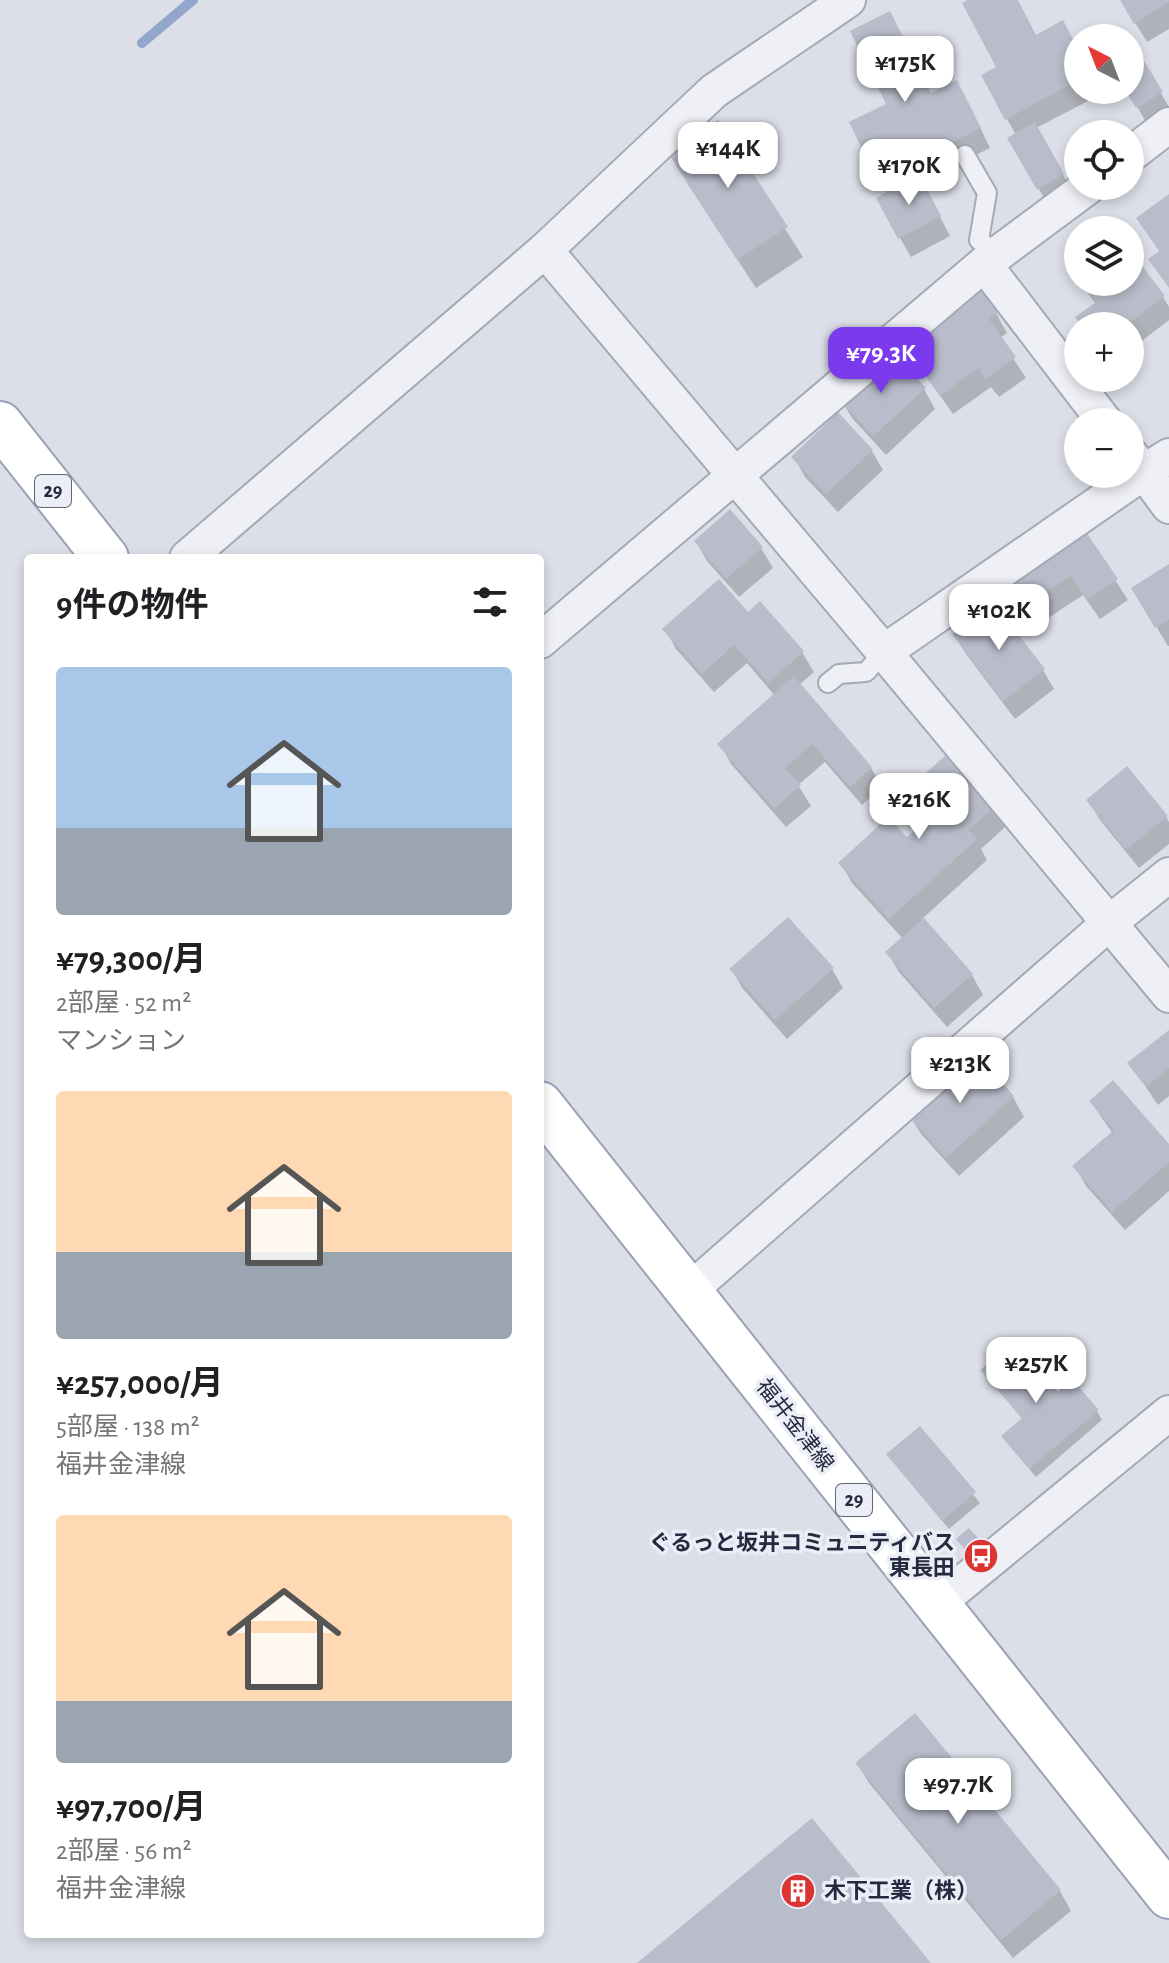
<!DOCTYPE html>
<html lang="ja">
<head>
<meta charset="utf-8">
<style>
  :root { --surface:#fff; --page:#f6f6f6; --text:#202124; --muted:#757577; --accent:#7c3aed }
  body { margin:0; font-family:"Alegreya Sans","Noto Sans JP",sans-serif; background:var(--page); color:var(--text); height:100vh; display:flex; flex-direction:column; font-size:30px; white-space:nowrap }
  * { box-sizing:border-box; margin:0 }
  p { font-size:26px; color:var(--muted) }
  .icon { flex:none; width:44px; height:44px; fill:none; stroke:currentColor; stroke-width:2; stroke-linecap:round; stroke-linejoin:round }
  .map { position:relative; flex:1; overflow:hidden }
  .panel { position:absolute; left:24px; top:554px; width:520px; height:1384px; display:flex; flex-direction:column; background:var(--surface); border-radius:8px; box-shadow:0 4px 12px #0003 }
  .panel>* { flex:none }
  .needle { width:52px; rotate:318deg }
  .buttons { position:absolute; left:1064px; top:24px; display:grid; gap:16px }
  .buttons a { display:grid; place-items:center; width:80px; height:80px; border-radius:50%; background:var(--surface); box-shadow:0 4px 12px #0003; font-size:40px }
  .price { position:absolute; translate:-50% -68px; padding:0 18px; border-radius:16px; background:#fff; color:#222; font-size:26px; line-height:52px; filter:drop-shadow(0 2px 4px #0008) }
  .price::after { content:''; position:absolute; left:50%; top:48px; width:24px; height:18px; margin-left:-12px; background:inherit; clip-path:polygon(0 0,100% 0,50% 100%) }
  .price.active { background:var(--accent); color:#fff }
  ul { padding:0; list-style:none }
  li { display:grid; align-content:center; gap:16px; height:424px; padding:0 32px }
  li span { display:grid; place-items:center; height:248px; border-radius:8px; color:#555 }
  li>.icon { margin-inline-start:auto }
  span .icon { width:144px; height:144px; fill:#fffc; stroke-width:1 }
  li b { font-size:34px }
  h2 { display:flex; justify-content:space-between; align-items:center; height:96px; padding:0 32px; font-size:34px }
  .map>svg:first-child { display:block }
</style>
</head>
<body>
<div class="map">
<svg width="1169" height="1963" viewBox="0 0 1169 1963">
  <rect width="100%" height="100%" fill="#dcdfe8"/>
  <path fill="#0003" d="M 972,0 L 1016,0 L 1036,37 L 1078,52 L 1078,90 L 1084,90 L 1090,100 L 1036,128 L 1074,194 L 1050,208 L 1010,139 L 1016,135 L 1007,119 L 999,68 Z
    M 1121,0 L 1169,0 L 1169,29 L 1147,42 Z
    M 1138,54 L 1169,107 L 1169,114 L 1148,126 L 1128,90 L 1130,90 L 1130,58 Z
    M 931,95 L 968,102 L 990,148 L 922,182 L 950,236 L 911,257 L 900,238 L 888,194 L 879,179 L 889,104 Z
    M 718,123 L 803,257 L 756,288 L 687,183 Z
    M 1130,273 L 1163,297 L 1169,307 L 1169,320 L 1130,350 L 1130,326 L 1083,326 L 1096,304 L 1080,282 L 1130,282 Z
    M 996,313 L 1007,333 L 1000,338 L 1026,378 L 999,397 L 991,387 L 953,414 L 904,344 Z
    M 890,375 L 924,389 L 935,409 L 886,455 L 852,418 L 840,398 Z
    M 872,451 L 883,470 L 838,512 L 805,477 L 794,457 Z
    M 1084,532 L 1128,600 L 1100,619 L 1083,595 L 1042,622 L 1025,598 Z
    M 696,541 L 761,548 L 773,568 L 739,597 L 707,561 Z
    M 1169,566 L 1169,646 L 1168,646 L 1145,608 Z
    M 748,614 L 802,652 L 814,672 L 799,685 L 871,768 L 882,787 L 862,805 L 825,762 L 798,785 L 811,806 L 786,827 L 731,764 L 720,744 L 775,696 L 747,663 L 714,692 L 676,649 L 665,629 Z
    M 954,635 L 1043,670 L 1054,689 L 1015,719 L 966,654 Z
    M 919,782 L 993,808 L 1005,827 L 981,849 L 987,860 L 922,919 L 972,975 L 983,995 L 947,1027 L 899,972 L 887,952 L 903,939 L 852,883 L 841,863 L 907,840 L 938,811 Z
    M 1088,800 L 1166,817 L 1169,822 L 1169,844 L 1139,868 L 1100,820 Z
    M 832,969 L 843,988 L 787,1039 L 743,989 L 732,970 Z
    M 1169,1033 L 1169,1096 L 1158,1105 L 1130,1064 Z
    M 974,1055 L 1013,1097 L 1024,1117 L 959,1176 L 921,1134 L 909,1114 Z
    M 1091,1102 L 1169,1147 L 1169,1191 L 1125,1230 L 1086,1186 L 1075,1166 L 1113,1134 Z
    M 983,1370 L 1097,1411 L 1102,1420 L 1036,1477 L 1003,1437 L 1023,1420 Z
    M 919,1428 L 980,1503 L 949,1529 L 888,1455 Z
    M 915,1716 L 1060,1891 L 1071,1911 L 1013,1958 L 869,1783 L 857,1763 Z"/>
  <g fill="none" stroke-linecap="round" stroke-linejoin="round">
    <path stroke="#93a6cc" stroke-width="10" d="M 142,43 L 193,0"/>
  </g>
  <path fill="#b9bdcb" d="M 968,0 L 1018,0 L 1036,35 L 1063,20 L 1078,49 L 1078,52 L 1068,58 L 1078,80 L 1005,120 L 981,75 L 996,67 L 962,3 Z
    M 1120,0 L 1169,0 L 1169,2 L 1134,24 Z
    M 890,11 L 931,93 L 957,80 L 981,128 L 877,180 L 849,122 L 886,104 L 850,31 Z
    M 1138,51 L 1163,92 L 1136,108 L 1125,90 L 1130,90 L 1130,56 Z
    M 718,120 L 788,227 L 737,260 L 668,153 Z
    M 1035,122 L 1064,174 L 1037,190 L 1007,138 Z
    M 919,174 L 941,216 L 898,239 L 876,198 Z
    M 1169,194 L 1169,288 L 1148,259 L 1159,251 L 1136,218 Z
    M 1078,257 L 1078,278 L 1068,264 Z
    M 1140,263 L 1165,296 L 1125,326 L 1082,326 L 1075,317 L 1096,302 L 1081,282 L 1130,282 L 1130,271 Z
    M 979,287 L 998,312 L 989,319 L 1016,357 L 986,379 L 978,368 L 940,396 L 902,343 Z
    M 880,360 L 890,372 L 902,362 L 926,388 L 873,436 L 838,398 Z
    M 838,412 L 873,450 L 826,494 L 791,457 Z
    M 730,509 L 763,547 L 726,579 L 694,541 Z
    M 1084,529 L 1118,579 L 1087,600 L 1071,576 L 1029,604 L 1012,578 Z
    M 1169,564 L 1169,619 L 1155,628 L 1131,588 Z
    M 719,579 L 748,612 L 760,601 L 804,651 L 768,683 L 734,645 L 702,674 L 662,629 Z
    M 994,603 L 1045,669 L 1003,701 L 952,634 Z
    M 794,676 L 872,767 L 850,787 L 812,744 L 785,768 L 801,785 L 774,809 L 717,744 Z
    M 947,754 L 995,806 L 969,830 L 977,839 L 889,919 L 838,863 L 888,817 L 907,837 L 939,807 L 916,782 Z
    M 1127,766 L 1168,816 L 1126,850 L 1086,800 Z
    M 788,917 L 834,968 L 775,1020 L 729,969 Z
    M 924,918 L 973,974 L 934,1008 L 885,952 Z
    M 1169,1030 L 1169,1068 L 1146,1087 L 1127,1063 Z
    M 974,1052 L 1014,1096 L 946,1158 L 907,1114 Z
    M 1113,1080 L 1169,1144 L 1169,1162 L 1112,1212 L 1072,1166 L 1114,1130 L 1089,1101 Z
    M 1014,1341 L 1058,1392 L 1072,1379 L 1099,1410 L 1029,1469 L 1001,1436 L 1022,1418 L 980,1370 Z
    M 920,1426 L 976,1492 L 942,1521 L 886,1454 Z
    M 969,1528 L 986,1547 L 972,1558 L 956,1539 Z
    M 915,1713 L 1061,1890 L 1001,1940 L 855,1763 Z
    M 812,1818 L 931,1963 L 637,1963 Z"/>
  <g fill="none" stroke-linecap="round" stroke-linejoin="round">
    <g stroke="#a5a9b6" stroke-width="22">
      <path id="lane" d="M 965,155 L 987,193 L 979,240 L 997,255
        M 828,683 L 839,674 L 866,672 L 884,652"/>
    </g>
    <g stroke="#a5a9b6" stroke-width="38">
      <path id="street" d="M 1130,155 L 1169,125
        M 545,250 L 884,652 L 1169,995
        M 984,264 L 1105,422
        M 1169,456 L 1144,472 L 1169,506
        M 187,558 L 545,250 L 714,91 L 848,0
        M 540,641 L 984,264 L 1089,186
        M 884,652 L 1144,472 L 1130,454
        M 689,1291 L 1109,923 L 1169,875
        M 937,1604 L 1169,1413"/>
    </g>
    <g stroke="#9aa1b5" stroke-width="48">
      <path id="primary" d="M 0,424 L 106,558
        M 540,1104 L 1169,1896"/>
    </g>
    <use href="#lane" stroke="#eff0f6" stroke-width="18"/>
    <use href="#street" stroke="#eff0f6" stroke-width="34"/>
    <use href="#primary" stroke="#fff" stroke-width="44"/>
  </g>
  <defs>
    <g id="bus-disc" transform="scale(1.8)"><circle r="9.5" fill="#db3433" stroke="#ebeef6"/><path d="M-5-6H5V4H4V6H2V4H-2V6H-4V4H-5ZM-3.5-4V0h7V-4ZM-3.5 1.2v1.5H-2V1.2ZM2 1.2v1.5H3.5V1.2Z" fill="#fff"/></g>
    <g id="building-disc" transform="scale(1.8)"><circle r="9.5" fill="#db3433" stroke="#ebeef6"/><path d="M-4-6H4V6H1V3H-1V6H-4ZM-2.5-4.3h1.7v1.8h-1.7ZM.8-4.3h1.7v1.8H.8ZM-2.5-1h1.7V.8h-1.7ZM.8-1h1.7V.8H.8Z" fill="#fff"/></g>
  </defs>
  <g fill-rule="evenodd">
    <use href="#bus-disc" x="981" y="1556"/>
    <use href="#building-disc" x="798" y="1891"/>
  </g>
  <g text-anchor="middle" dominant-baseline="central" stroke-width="7" stroke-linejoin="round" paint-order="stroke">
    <g fill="#ebeef6" stroke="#606577" stroke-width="2">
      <rect x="35" y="475" width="36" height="32" rx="6"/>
      <rect x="836" y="1484" width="36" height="32" rx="6"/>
    </g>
    <g font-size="20" font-weight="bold" fill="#242a40">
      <text x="53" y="491">29</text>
      <text x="854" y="1500">29</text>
    </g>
    <g font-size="22" fill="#242a40" stroke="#ebeef6">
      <text transform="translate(795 1425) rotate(52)">福井金津線</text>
    </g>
    <g font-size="22" font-weight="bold" fill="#242a40" stroke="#ebeef6" text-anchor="end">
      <text x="955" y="1543">ぐるっと坂井コミュニティバス<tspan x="955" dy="25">東長田</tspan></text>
      <text x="824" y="1891" text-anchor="start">木下工業（株）</text>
    </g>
  </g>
</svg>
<div class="buttons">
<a><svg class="needle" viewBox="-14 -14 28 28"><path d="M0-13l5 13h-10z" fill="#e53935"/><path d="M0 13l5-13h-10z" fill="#757577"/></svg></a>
<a><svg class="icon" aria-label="locate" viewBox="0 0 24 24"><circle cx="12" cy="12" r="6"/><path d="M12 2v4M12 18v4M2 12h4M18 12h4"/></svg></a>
<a><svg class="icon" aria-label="layers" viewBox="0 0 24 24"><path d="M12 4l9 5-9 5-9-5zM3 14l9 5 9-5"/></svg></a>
<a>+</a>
<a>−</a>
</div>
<b class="price" style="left:905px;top:104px">¥175K</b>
<b class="price" style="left:728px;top:190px">¥144K</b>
<b class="price" style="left:909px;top:207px">¥170K</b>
<b class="price active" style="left:881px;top:395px">¥79.3K</b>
<b class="price" style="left:999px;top:652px">¥102K</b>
<b class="price" style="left:919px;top:841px">¥216K</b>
<b class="price" style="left:960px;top:1105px">¥213K</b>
<b class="price" style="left:1036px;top:1405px">¥257K</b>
<b class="price" style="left:958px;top:1826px">¥97.7K</b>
<section class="panel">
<h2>9件の物件<svg class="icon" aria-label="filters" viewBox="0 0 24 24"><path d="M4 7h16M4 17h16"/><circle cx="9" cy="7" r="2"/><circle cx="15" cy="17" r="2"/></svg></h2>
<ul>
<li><span style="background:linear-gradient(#a9c7e8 65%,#9aa5b1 0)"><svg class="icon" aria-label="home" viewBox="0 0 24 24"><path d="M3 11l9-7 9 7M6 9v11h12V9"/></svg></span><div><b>¥79,300/月</b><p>2部屋 · 52 m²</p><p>マンション</p></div></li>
<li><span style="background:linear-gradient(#ffd9b3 65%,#9aa5b1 0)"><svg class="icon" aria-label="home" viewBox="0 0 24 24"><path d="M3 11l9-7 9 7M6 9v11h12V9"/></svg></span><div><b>¥257,000/月</b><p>5部屋 · 138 m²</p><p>福井金津線</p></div></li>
<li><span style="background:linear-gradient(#ffd9b3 75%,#9aa5b1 0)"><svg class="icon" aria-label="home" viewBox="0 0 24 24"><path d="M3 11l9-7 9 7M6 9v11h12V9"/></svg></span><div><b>¥97,700/月</b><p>2部屋 · 56 m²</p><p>福井金津線</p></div></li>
</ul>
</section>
</div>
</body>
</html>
